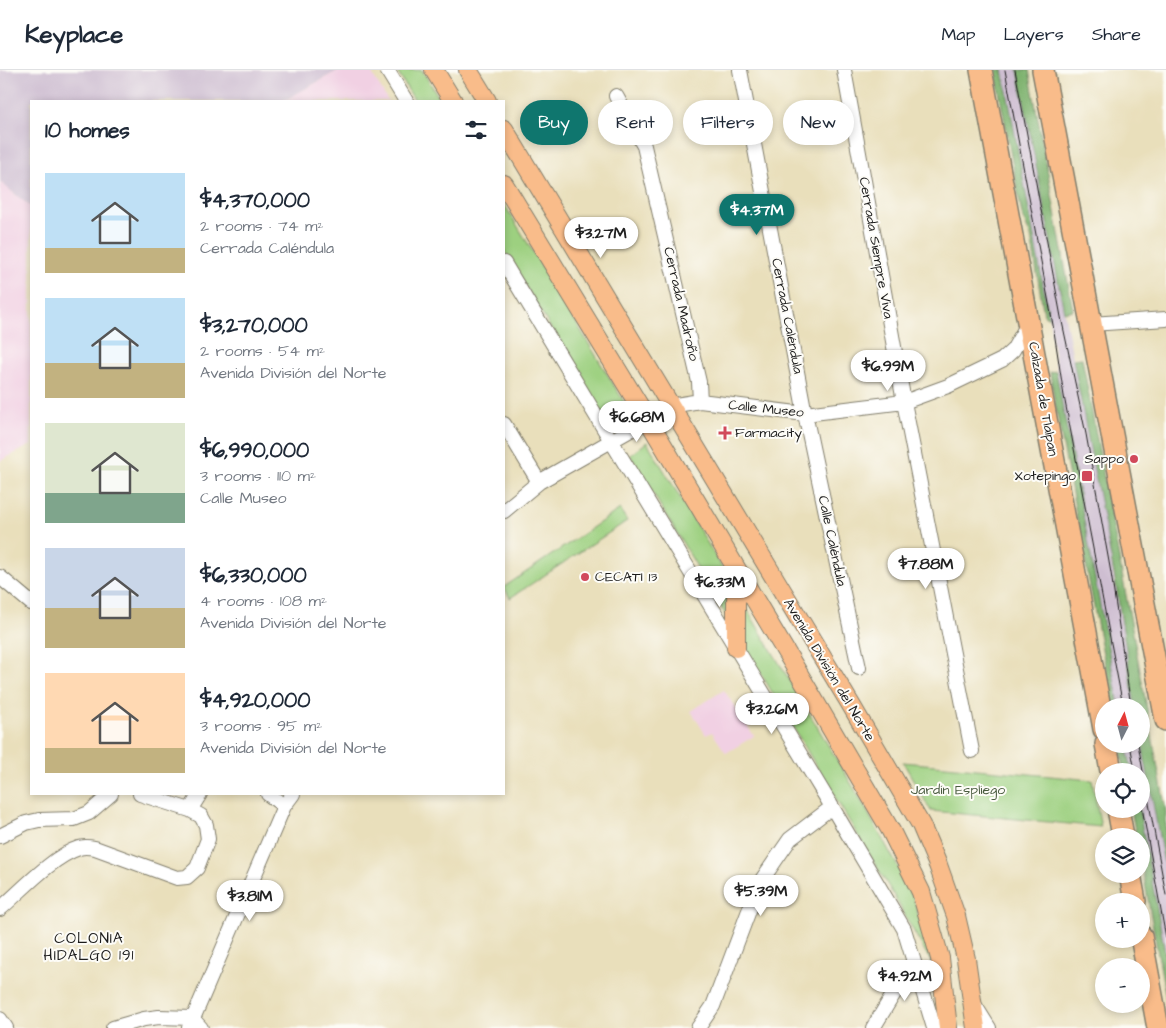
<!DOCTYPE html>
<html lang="en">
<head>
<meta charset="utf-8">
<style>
  :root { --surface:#fff; --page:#f6f6f7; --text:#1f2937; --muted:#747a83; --line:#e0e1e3; --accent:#0f766e }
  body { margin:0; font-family:"Architects Daughter",sans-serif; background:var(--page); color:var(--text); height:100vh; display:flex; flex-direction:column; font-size:19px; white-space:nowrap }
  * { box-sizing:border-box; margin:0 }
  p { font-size:16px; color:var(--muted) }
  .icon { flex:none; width:28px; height:28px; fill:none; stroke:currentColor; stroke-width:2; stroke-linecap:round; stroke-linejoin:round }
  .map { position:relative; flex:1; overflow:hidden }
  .panel { position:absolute; left:30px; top:30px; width:475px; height:695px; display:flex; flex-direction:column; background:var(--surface); border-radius:0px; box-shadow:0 2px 8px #0003 }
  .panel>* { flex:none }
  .banner { position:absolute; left:520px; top:30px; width:475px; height:45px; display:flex; gap:10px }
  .needle { width:32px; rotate:6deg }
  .controls { position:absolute; left:1095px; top:628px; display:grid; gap:10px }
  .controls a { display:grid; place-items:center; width:55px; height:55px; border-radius:50%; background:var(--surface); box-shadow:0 2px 8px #0003; font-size:25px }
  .price { position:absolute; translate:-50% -42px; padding:0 11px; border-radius:18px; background:#fff; color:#222; font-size:16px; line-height:32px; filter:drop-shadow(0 1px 2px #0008) }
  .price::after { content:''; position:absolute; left:50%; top:30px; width:15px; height:11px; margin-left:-8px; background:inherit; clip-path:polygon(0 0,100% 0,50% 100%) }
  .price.selected { background:var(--accent); color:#fff }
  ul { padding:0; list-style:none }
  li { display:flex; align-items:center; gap:15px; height:125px; padding:0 15px }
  li span { display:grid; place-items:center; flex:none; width:140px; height:100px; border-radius:0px; color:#555 }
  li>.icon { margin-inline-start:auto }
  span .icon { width:60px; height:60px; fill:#fffc; stroke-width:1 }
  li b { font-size:21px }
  h2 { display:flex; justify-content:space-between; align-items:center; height:60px; padding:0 15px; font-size:21px }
  .tag { padding:0 18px; border-radius:22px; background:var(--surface); box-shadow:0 2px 8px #0003; font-size:18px; line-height:45px }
  .tag.selected { background:var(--accent); color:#fff }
  header { display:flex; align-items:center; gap:30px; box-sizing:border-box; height:70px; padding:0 25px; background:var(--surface); border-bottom:1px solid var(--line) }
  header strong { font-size:24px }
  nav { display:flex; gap:28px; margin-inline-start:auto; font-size:18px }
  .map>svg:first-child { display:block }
</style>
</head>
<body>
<header>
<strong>Keyplace</strong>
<nav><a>Map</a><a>Layers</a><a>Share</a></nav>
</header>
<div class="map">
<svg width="1166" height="958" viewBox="0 0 1166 958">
  <rect width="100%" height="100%" fill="#fdfcf7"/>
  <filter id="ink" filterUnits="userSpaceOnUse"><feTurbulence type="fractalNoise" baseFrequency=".02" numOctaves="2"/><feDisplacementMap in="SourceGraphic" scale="10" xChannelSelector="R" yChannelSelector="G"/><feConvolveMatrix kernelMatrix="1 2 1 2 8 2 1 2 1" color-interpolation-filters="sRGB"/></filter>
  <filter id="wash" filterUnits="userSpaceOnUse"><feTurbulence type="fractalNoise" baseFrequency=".0096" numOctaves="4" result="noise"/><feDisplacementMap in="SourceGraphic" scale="20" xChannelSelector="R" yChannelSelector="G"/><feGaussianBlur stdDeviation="1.12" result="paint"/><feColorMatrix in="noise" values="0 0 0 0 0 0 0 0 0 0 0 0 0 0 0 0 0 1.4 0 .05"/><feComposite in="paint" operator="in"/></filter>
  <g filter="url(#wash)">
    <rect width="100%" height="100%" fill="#e9dfbb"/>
    <path fill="#f1d0e3" d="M 339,0 L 370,0 L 388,31 L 283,31 Z
      M 0,112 L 31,137 L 31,375 L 0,391 Z
      M 724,620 L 754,666 L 726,683 L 712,662 L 706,665 L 691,641 Z"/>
    <path fill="#cebed1" d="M 0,0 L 339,0 L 283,31 L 31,31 L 31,137 L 0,112 Z
      M 1003,0 L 1018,0 L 1106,461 L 1135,636 L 1119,636 L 1060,324 L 1049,248 Z
      M 1141,668 L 1166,804 L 1166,888 L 1139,739 L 1141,739 L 1141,701 L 1132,701 L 1126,674 L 1141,674 Z"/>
    <path fill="#9dd080" stroke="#5c764e" d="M 396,0 L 422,0 L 441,31 L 415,31 Z
      M 504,134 L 632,345 L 612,361 L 504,180 Z
      M 647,372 L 858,725 L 912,822 L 932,894 L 893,824 L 630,385 Z
      M 620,439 L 627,451 L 510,528 L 504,517 Z
      M 903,692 L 1092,710 L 1101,757 L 931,741 Z"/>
    <path fill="#7eb26e" stroke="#4d6745" d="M 995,0 L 1003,0 L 1049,248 L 1044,245 L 1031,167 L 1022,145 Z
      M 1018,0 L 1029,0 L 1073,240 L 1064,242 Z
      M 1082,288 L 1166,741 L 1166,804 L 1141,668 L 1141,636 L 1135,636 L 1115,509 L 1073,289 Z
      M 1056,301 L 1119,636 L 1113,636 L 1054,329 L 1050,302 Z
      M 1119,674 L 1126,674 L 1132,701 L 1125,701 Z
      M 1131,739 L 1139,739 L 1166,888 L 1166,928 L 1141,792 L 1141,766 L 1136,766 Z"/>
  </g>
  <g filter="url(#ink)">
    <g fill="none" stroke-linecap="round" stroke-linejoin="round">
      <g stroke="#827e6c" stroke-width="16">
        <path id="minor" d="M 387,0 L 406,31
          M 740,0 L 805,344 L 859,598
          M 844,0 L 904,332 L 972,681
          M 616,26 L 644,76 L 699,312 L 700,331
          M 504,193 L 832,737 L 904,859 L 934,958
          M 1091,254 L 1166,249
          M 504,354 L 539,412
          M 504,441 L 539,412 L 648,350 L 670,336 L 700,331 L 805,344 L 904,332 L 948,316 L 1002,290 L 1013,280 L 1029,252
          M 0,507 L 31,533
          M 268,724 L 284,736
          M 190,740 L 200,724
          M 0,766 L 26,753 L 39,750 L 74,749 L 89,743 L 111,724
          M 0,839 C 21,821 53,786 79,778 C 84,776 90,777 95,778 L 177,808 L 187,807 L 197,798 L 208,769 L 206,755 L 201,746 L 190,740 L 140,724
          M 974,934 L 989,958
          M 0,949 L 6,958
          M 113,958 L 144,949 L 159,947 L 192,948 L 201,958
          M 189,958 L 284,736 L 293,724
          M 698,958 L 713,936 L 759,814 L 790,769 L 832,737
          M 873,958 L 913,892"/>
      </g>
      <g stroke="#827e6c" stroke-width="20">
        <path id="major" d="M 434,0 L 453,31
          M 468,0 L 487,31
          M 504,59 L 851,635 L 921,755 L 938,795 L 956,846 L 966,889 L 976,958
          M 504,114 L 648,350 L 789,587 L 891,761 L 921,822 L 940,888 L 948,958
          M 736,578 L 736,498"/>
      </g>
      <g stroke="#827e6c" stroke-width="24">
        <path id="highway" d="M 981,0 L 1104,659
          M 1043,0 L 1166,650
          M 1106,674 L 1111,701
          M 1118,739 L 1123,766
          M 1130,804 L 1135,831
          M 1141,866 L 1158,958"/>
      </g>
      <use href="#minor" stroke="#fff" stroke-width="14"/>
      <use href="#major" stroke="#f9bc8a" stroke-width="18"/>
      <use href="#highway" stroke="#f9bc8a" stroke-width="21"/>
      <path stroke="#1c1c1c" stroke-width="1" d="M 1005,0 L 1053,255 L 1064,326 L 1123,636
        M 1015,0 L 1061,247 L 1086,364 L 1111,503 L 1131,636
        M 1130,674 L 1135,701
        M 1138,674 L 1166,825
        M 1141,732 L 1166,868"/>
    </g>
  </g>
  <g fill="#d1495b" stroke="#fdfcf7" stroke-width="2">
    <path d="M722.5 355.5h5v5h5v5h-5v5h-5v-5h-5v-5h5z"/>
    <circle cx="1134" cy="389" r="5"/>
    <rect x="1081" y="400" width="12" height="12" rx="2.5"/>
    <circle cx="585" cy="507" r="5"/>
  </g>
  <g text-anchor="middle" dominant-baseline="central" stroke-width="4" stroke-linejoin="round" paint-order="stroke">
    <g font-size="14" fill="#1c1c1c" stroke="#fdfcf7">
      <text transform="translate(876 178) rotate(80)">Cerrada Siempre Viva</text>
      <text transform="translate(681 234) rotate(77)">Cerrada Madroño</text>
      <text transform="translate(787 246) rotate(79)">Cerrada Caléndula</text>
      <text transform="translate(1043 329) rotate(80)">Calzada de Tlalpan</text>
      <text transform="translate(766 339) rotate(6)">Calle Museo</text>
      <text transform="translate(832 471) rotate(78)">Calle Caléndula</text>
      <text transform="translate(829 600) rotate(59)">Avenida División del Norte</text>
    </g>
    <g font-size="14" fill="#1c1c1c" stroke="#fdfcf7" text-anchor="start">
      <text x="735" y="363">Farmacity</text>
      <text x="1124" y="389" text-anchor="end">Sappo</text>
      <text x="1076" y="406" text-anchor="end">Xotepingo</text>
      <text x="595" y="507">CECATI 13</text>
    </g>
    <g font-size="14" fill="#495b3f" stroke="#fdfcf7">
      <text x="958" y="720">Jardín Espliego</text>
    </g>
    <g font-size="15" letter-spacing="1" fill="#1c1c1c" stroke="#fdfcf7">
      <text x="89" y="868">COLONIA<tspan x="89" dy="17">HIDALGO 191</tspan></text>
    </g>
  </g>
</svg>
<div class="controls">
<a><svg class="needle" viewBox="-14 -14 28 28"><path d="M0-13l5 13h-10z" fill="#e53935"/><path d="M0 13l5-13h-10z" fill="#747a83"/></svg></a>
<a><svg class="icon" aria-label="locate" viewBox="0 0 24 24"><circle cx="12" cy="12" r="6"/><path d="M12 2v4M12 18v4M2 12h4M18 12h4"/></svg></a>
<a><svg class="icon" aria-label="layers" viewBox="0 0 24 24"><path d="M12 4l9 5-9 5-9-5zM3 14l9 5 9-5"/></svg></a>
<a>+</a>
<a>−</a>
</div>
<b class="price selected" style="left:757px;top:166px">$4.37M</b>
<b class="price" style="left:601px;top:189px">$3.27M</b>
<b class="price" style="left:888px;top:322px">$6.99M</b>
<b class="price" style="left:637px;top:373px">$6.68M</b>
<b class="price" style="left:926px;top:520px">$7.88M</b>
<b class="price" style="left:720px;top:538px">$6.33M</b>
<b class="price" style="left:772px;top:665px">$3.26M</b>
<b class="price" style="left:761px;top:847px">$5.39M</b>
<b class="price" style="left:250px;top:852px">$3.81M</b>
<b class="price" style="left:905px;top:932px">$4.92M</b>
<div class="banner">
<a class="tag selected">Buy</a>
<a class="tag">Rent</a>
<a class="tag">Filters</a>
<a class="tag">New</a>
</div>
<section class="panel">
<h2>10 homes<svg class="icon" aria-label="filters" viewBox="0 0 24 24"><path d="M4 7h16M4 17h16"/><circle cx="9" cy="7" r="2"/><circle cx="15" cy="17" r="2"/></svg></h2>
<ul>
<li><span style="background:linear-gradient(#bfe0f5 75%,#c2b280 0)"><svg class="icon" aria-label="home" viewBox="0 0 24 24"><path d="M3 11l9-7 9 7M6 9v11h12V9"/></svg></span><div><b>$4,370,000</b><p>2 rooms · 74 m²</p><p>Cerrada Caléndula</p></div></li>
<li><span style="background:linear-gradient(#bfe0f5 65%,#c2b280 0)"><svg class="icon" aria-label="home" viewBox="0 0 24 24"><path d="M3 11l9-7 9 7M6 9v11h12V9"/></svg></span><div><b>$3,270,000</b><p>2 rooms · 54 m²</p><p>Avenida División del Norte</p></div></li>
<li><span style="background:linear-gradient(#dfe7d0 70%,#7fa58c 0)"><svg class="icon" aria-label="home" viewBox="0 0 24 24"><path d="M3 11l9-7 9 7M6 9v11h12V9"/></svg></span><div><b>$6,990,000</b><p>3 rooms · 110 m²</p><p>Calle Museo</p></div></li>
<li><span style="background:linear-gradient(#c9d6e8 60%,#c2b280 0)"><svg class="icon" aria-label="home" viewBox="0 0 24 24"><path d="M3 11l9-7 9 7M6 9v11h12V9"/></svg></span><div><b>$6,330,000</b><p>4 rooms · 108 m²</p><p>Avenida División del Norte</p></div></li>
<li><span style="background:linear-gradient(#ffd9b3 75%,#c2b280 0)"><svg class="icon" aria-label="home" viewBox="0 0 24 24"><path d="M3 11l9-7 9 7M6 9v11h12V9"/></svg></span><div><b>$4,920,000</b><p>3 rooms · 95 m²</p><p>Avenida División del Norte</p></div></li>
</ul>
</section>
</div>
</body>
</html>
